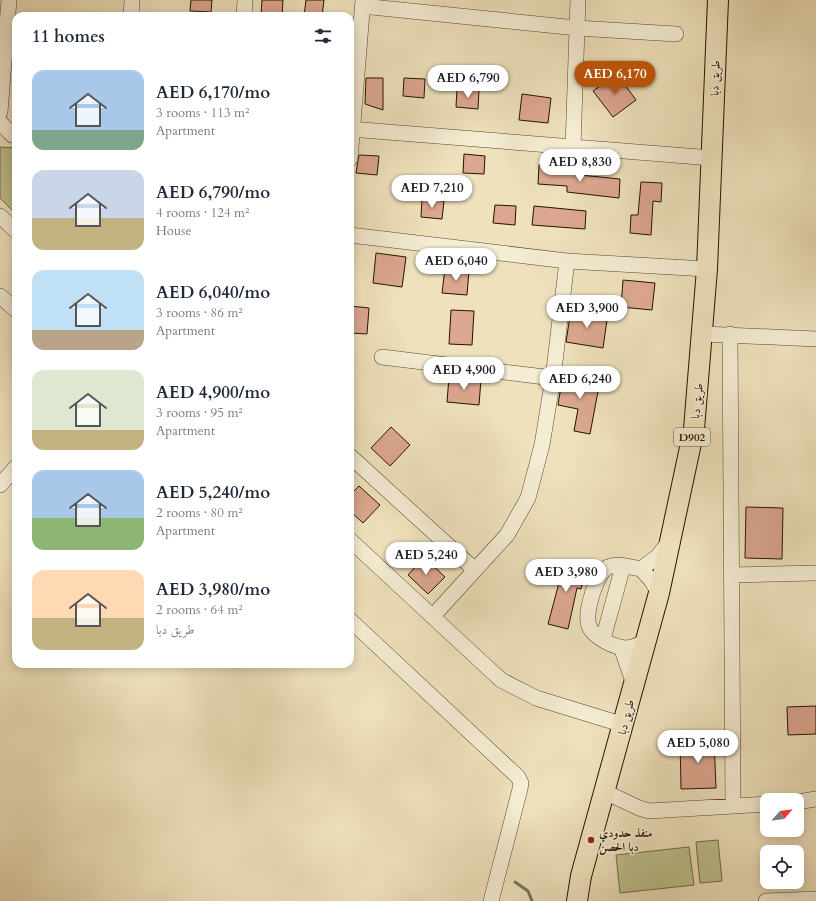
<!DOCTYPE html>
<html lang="en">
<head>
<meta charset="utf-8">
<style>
  :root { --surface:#fff; --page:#f2f2f3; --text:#1f2937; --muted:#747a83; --accent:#b45309 }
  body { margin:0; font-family:Cardo,Amiri,serif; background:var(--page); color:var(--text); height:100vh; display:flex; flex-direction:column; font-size:15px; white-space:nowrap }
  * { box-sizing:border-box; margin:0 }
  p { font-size:13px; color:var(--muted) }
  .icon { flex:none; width:22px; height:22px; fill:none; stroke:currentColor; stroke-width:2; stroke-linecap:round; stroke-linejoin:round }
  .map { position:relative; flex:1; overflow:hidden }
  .side { position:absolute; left:12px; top:12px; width:342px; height:656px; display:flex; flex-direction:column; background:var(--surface); border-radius:12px; box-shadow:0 2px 10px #0003 }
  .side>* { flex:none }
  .needle { width:26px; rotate:62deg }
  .fabs { position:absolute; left:760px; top:793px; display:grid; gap:8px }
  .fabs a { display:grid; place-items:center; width:44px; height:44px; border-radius:8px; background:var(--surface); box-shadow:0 2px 10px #0003; font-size:20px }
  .price { position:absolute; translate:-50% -34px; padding:0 9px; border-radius:14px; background:#fff; color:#222; font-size:13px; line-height:26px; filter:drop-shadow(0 1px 2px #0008) }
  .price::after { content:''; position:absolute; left:50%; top:24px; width:12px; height:9px; margin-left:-6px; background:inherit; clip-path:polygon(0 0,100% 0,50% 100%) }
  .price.current { background:var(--accent); color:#fff }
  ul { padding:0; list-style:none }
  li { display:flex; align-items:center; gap:12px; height:100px; padding:0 20px }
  li span { display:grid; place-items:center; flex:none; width:112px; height:80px; border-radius:12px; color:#555 }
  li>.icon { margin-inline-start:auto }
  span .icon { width:48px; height:48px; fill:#fffc; stroke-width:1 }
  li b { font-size:17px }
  h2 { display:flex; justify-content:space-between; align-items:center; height:48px; padding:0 20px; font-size:17px }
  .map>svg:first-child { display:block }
</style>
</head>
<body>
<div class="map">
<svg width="816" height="901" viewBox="0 0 816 901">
  <rect width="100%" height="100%" fill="#eee1bc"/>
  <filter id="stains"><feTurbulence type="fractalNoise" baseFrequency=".005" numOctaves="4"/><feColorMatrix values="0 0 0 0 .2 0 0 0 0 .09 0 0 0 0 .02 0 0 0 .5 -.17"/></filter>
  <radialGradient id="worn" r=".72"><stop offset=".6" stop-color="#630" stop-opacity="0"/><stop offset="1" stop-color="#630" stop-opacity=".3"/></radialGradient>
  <path fill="#bec18d" stroke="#726a46" d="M 0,147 L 16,148 L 16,214 L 0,198 Z
    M 718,840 L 722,881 L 700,883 L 696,842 Z
    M 689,847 L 694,885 L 620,893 L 616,855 Z"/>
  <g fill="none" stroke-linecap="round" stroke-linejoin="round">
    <path stroke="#6c7a66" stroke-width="3" d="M 515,882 L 528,891 L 532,901"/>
  </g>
  <path fill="#dca790" stroke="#251300" d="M 191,0 L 212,0 L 211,12 L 190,11 Z
    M 262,0 L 283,0 L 282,16 L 261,15 Z
    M 306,0 L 324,0 L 322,16 L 304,16 Z
    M 617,74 L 636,100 L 613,117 L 593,91 Z
    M 366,78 L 383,78 L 383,110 L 365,104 Z
    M 404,78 L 425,79 L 424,98 L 403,96 Z
    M 457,89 L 479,90 L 478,109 L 456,107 Z
    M 522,94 L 551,98 L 548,123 L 519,120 Z
    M 464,154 L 485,156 L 484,174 L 463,173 Z
    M 359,155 L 379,156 L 377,175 L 356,173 Z
    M 539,165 L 560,167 L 560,173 L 620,179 L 619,198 L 567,192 L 567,186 L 538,184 Z
    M 641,182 L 662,183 L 661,202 L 653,201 L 651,235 L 630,233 L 631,215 L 638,215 Z
    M 422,199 L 444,201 L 442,219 L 421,217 Z
    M 495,205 L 516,206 L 515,225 L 493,223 Z
    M 534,206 L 586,211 L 585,229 L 532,225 Z
    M 376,253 L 406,257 L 402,287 L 373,283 Z
    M 445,268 L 469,270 L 467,295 L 442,293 Z
    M 623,280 L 655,283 L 652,310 L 621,307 Z
    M 350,306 L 369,308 L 367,334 L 350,333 Z
    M 579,307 L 597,310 L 596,318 L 607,320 L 603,348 L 566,342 L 570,316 L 577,317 Z
    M 451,310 L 474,311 L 472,345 L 449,344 Z
    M 563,374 L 600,381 L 590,434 L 574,431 L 578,409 L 558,405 Z
    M 449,377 L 481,379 L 479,405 L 447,402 Z
    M 391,427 L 410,445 L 390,466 L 371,448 Z
    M 359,486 L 380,505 L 363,523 L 350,511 L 350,495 Z
    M 746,507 L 783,508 L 782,559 L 745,558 Z
    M 424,557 L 445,577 L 428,594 L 408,575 Z
    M 561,560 L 587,567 L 581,589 L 577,588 L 568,629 L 548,624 L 559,583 L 555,582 Z
    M 816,706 L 816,734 L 788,735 L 787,707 Z
    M 714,739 L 716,788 L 681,789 L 680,740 Z"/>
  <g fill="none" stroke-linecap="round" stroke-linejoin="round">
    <g stroke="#57462f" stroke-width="16">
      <path id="minor" d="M 362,6 L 577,28 L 578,0
        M 131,16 L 132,0
        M 244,16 L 245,0
        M 0,112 L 9,0
        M 0,122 L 12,135 L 16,135
        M 350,129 L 712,158
        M 573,147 L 577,28 L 676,34
        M 350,159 L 363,0
        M 0,216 L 16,231
        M 350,235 L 567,261 L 707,269
        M 0,296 L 16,310
        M 703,334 L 816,339
        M 730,334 L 733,806
        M 382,357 L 553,378
        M 350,456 L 475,570
        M 0,485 L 16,467
        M 350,540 L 501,680 L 536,698 L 624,725
        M 641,569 L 658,556 L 669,542
        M 731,575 L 816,573
        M 433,616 L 507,535 L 528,498 L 542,445 L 553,378 L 567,261
        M 350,620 L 518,777 L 521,783 L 520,789 L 491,901
        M 603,639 L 623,566
        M 646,640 C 641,644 634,647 627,648 C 615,648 593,637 589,626 C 584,614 596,573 608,567 C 617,563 631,567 641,569 L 651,580 L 659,593
        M 621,647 L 634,684
        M 605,792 L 639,808 L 649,811 L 767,804
        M 797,802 L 816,799
        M 766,901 L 816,899"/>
    </g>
    <g stroke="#251300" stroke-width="22">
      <path id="major" d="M 577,901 L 581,876 L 659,593 L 694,429 L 707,269 L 718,0"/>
    </g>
    <use href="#minor" stroke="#f4ecd3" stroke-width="15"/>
    <use href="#major" stroke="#eee1bc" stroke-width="20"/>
  </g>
  <circle fill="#8f2418" stroke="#f4ecd3" stroke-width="1.5" cx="591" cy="840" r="4"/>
  <g text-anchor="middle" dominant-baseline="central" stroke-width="3.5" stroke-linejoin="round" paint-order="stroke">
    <rect fill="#f4ecd3" stroke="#63543f" stroke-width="1" x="674" y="428" width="36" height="18" rx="3"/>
    <g font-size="11" font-weight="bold" fill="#251300">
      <text x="692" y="437">D902</text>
    </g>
    <g font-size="12" fill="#251300" stroke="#f4ecd3">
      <text transform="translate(715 78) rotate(-88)">طريق دبا</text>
      <text transform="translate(697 401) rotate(-84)">طريق دبا</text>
      <text transform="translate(626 717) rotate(-76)">طريق دبا</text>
    </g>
    <g font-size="12" font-weight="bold" fill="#251300" stroke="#f4ecd3" text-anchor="start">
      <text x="599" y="833">منفذ حدودي<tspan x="599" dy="14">دبا الحصن</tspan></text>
    </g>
  </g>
  <rect width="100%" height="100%" filter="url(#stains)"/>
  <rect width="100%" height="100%" fill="url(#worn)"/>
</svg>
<div class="fabs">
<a><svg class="needle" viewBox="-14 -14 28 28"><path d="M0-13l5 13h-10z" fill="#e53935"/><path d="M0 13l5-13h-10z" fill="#747a83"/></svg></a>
<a><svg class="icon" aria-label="locate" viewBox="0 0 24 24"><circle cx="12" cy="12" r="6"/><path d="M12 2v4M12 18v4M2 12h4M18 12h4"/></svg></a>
</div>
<b class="price current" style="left:615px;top:95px">AED 6,170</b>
<b class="price" style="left:468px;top:99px">AED 6,790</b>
<b class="price" style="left:580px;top:183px">AED 8,830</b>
<b class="price" style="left:432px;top:209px">AED 7,210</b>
<b class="price" style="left:456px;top:282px">AED 6,040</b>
<b class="price" style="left:587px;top:329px">AED 3,900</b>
<b class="price" style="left:464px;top:391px">AED 4,900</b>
<b class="price" style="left:580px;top:400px">AED 6,240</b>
<b class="price" style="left:426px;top:576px">AED 5,240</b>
<b class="price" style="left:566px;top:593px">AED 3,980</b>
<b class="price" style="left:698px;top:764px">AED 5,080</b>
<section class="side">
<h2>11 homes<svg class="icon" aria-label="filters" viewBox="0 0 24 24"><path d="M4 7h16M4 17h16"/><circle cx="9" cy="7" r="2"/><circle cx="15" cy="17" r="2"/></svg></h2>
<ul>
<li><span style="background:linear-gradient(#a9c7e8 75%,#7fa58c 0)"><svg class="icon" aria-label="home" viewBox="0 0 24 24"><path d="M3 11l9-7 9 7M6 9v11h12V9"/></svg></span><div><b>AED 6,170/mo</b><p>3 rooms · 113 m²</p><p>Apartment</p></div></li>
<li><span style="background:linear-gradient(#c9d6e8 60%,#c2b280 0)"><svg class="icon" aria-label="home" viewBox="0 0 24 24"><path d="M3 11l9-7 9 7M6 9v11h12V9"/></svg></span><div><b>AED 6,790/mo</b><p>4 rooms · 124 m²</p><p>House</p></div></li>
<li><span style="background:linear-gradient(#bfe0f5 75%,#b9a48a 0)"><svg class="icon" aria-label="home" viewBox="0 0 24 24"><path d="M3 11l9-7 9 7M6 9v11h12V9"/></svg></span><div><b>AED 6,040/mo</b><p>3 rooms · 86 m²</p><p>Apartment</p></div></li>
<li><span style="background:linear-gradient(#dfe7d0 75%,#c2b280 0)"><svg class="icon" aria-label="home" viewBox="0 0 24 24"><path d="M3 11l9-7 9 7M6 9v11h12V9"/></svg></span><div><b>AED 4,900/mo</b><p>3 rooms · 95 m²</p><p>Apartment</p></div></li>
<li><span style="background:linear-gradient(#a9c7e8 60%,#8fb573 0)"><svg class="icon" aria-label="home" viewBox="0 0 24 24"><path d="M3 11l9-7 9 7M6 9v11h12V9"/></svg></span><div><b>AED 5,240/mo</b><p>2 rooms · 80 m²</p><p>Apartment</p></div></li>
<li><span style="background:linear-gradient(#ffd9b3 60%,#c2b280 0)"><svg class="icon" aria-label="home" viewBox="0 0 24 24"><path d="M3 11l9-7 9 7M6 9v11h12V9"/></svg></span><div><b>AED 3,980/mo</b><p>2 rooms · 64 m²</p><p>طريق دبا</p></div></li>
</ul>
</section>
</div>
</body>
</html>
